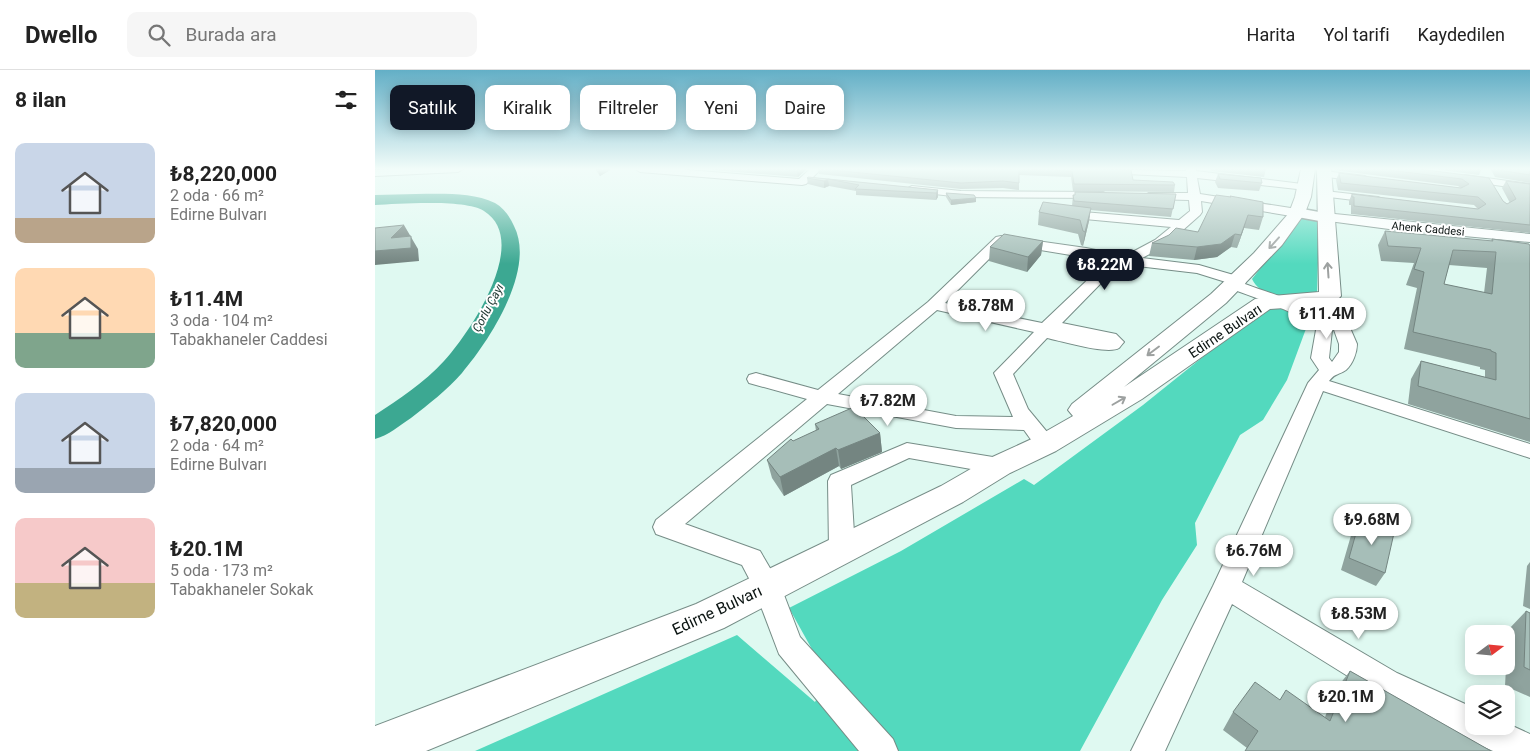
<!DOCTYPE html>
<html lang="tr">
<head>
<meta charset="utf-8">
<style>
  :root { --surface:#fff; --page:#f6f6f6; --text:#222; --muted:#767676; --line:#e0e0e0; --accent:#111827 }
  body { margin:0; font-family:Roboto,sans-serif; background:var(--page); color:var(--text); height:100vh; display:flex; flex-direction:column; font-size:19px; white-space:nowrap }
  * { box-sizing:border-box; margin:0 }
  p { font-size:16px; color:var(--muted) }
  .icon { flex:none; width:28px; height:28px; fill:none; stroke:currentColor; stroke-width:2; stroke-linecap:round; stroke-linejoin:round }
  .map { position:relative; flex:1; overflow:hidden }
  .panel { display:flex; flex-direction:column; background:var(--surface); width:375px }
  .panel>* { flex:none }
  .banner { position:absolute; left:15px; top:15px; width:475px; height:45px; display:flex; gap:10px }
  .needle { width:32px; rotate:74deg }
  .tools { position:absolute; left:1090px; top:555px; display:grid; gap:10px }
  .tools a { display:grid; place-items:center; width:50px; height:50px; border-radius:10px; background:var(--surface); box-shadow:0 2px 12px #0003; font-size:25px }
  .price { position:absolute; translate:-50% -42px; padding:0 11px; border-radius:18px; background:#fff; color:#222; font-size:16px; line-height:32px; filter:drop-shadow(0 1px 2px #0008) }
  .price::after { content:''; position:absolute; left:50%; top:30px; width:15px; height:11px; margin-left:-8px; background:inherit; clip-path:polygon(0 0,100% 0,50% 100%) }
  .price.selected { background:var(--accent); color:#fff }
  ul { padding:0; list-style:none }
  li { display:flex; align-items:center; gap:15px; height:125px; padding:0 15px }
  li span { display:grid; place-items:center; flex:none; width:140px; height:100px; border-radius:10px; color:#555 }
  li>.icon { margin-inline-start:auto }
  span .icon { width:60px; height:60px; fill:#fffc; stroke-width:1 }
  li b { font-size:21px }
  h2 { display:flex; justify-content:space-between; align-items:center; height:60px; padding:0 15px; font-size:21px }
  .tag { padding:0 18px; border-radius:10px; background:var(--surface); box-shadow:0 2px 12px #0003; font-size:18px; line-height:45px }
  .tag.selected { background:var(--accent); color:#fff }
  header { display:flex; align-items:center; gap:30px; box-sizing:border-box; height:70px; padding:0 25px; background:var(--surface); border-bottom:1px solid var(--line) }
  header strong { font-size:24px }
  nav { display:flex; gap:28px; margin-inline-start:auto; font-size:18px }
  .search { width:350px; height:45px; background:var(--page); display:flex; align-items:center; gap:12px; box-sizing:border-box; padding:0 18px; border-radius:10px; color:var(--muted); font-size:19px }
  main { display:flex; flex:1; min-height:0 }
  .map>svg:first-child { display:block }
</style>
</head>
<body>
<header>
<strong>Dwello</strong>
<div class="search"><svg class="icon" aria-label="search" viewBox="0 0 24 24"><circle cx="10" cy="10" r="6"/><path d="M15 15l6 6"/></svg>Burada ara</div>
<nav><a>Harita</a><a>Yol tarifi</a><a>Kaydedilen</a></nav>
</header>
<main>
<section class="panel">
<h2>8 ilan<svg class="icon" aria-label="filters" viewBox="0 0 24 24"><path d="M4 7h16M4 17h16"/><circle cx="9" cy="7" r="2"/><circle cx="15" cy="17" r="2"/></svg></h2>
<ul>
<li><span style="background:linear-gradient(#c9d6e8 75%,#b9a48a 0)"><svg class="icon" aria-label="home" viewBox="0 0 24 24"><path d="M3 11l9-7 9 7M6 9v11h12V9"/></svg></span><div><b>₺8,220,000</b><p>2 oda · 66 m²</p><p>Edirne Bulvarı</p></div></li>
<li><span style="background:linear-gradient(#ffd9b3 65%,#7fa58c 0)"><svg class="icon" aria-label="home" viewBox="0 0 24 24"><path d="M3 11l9-7 9 7M6 9v11h12V9"/></svg></span><div><b>₺11.4M</b><p>3 oda · 104 m²</p><p>Tabakhaneler Caddesi</p></div></li>
<li><span style="background:linear-gradient(#c9d6e8 75%,#9aa5b1 0)"><svg class="icon" aria-label="home" viewBox="0 0 24 24"><path d="M3 11l9-7 9 7M6 9v11h12V9"/></svg></span><div><b>₺7,820,000</b><p>2 oda · 64 m²</p><p>Edirne Bulvarı</p></div></li>
<li><span style="background:linear-gradient(#f6c9c9 65%,#c2b280 0)"><svg class="icon" aria-label="home" viewBox="0 0 24 24"><path d="M3 11l9-7 9 7M6 9v11h12V9"/></svg></span><div><b>₺20.1M</b><p>5 oda · 173 m²</p><p>Tabakhaneler Sokak</p></div></li>
</ul>
</section>
<div class="map">
<svg width="1155" height="681" viewBox="0 0 1155 681">
  <rect width="100%" height="100%" fill="#dff9f1"/>
  <path fill="#53d9be" d="M 926,146 L 944,151 L 942,224 C 921,225 888,232 877,209 Z
    M 895,233 L 925,246 L 923,247 L 932,256 L 912,310 L 888,350 L 865,365 L 820,453 L 822,475 L 787,530 L 705,681 L 100,681 L 362,565 L 440,632 L 453,608 L 414,538 L 526,481 L 649,409 L 659,415 L 768,335 Z"/>
  <g fill="none" stroke-linecap="round" stroke-linejoin="round">
    <path fill="#3ca892" fill-rule="evenodd" d="M 41,124 C 66,124 97,122 120,133 C 129,138 135,147 139,156 C 161,199 115,270 87,303 C 72,320 54,334 36,348 C 24,356 14,365 0,369 L 0,345 C 24,329 49,313 69,291 C 94,264 157,171 109,141 C 90,129 24,134 0,135 L 0,125 Z"/>
    <g stroke="#768d87" stroke-width="2">
      <path id="minor" d="M 24,99 L 88,99 L 83,102 L 0,106 L 0,100 Z
        M 260,99 L 301,99 L 424,109 L 435,99 L 446,99 L 431,114 L 427,115 L 265,102 Z
        M 708,99 L 811,101 L 811,99 L 821,99 L 821,101 L 935,115 L 936,117 L 931,120 L 822,108 L 825,124 L 922,139 L 928,143 L 922,147 L 826,131 L 827,142 L 825,145 L 790,176 L 767,188 L 824,195 L 869,208 L 871,211 L 870,214 C 898,225 941,234 957,260 L 954,288 L 957,292 L 964,282 L 964,274 L 947,226 L 950,223 L 960,223 L 982,274 C 982,282 978,294 971,300 C 964,305 960,303 954,311 L 1155,374 L 1155,388 L 948,321 L 867,512 L 1022,603 L 1099,638 L 1099,656 L 1131,656 L 1131,653 L 1155,664 L 1155,681 L 1118,681 L 1087,667 L 1000,623 L 857,534 L 790,681 L 756,681 L 838,516 L 933,313 L 944,300 L 936,288 L 941,260 C 931,244 874,226 855,218 L 853,215 L 854,213 L 822,203 L 754,195 L 734,205 L 687,253 L 741,264 L 749,272 C 747,274 745,277 744,278 C 733,285 686,271 672,268 L 638,304 L 653,339 L 682,374 L 679,379 C 663,383 658,372 649,360 L 581,358 L 452,334 L 310,454 L 385,481 L 406,517 L 425,567 L 518,669 L 523,681 L 484,681 L 404,584 L 379,518 L 367,495 L 281,464 L 278,457 L 281,450 L 432,329 L 374,313 L 372,309 L 374,305 L 381,303 L 443,320 L 553,232 L 621,167 L 626,166 L 711,178 L 750,186 L 780,170 L 796,157 L 688,147 L 682,143 L 684,140 L 804,150 L 815,141 L 814,130 L 774,129 L 768,126 L 774,123 L 813,123 L 812,107 L 713,102 ZM 629,174 L 738,192 L 724,199 L 667,253 L 570,233 ZM 562,240 L 659,262 L 619,303 L 638,347 L 581,346 L 463,324 Z
        M 949,101 L 990,106 L 995,109 L 990,112 L 945,106 L 944,104 Z
        M 1090,105 L 1155,114 L 1155,120 L 1086,110 L 1085,108 Z
        M 537,116 L 586,121 L 728,122 L 734,125 L 728,128 L 586,127 L 533,121 L 531,119 Z
        M 950,121 L 1003,127 L 1009,130 L 1003,133 L 946,126 L 944,124 Z
        M 950,143 L 1155,164 L 1155,172 L 1014,159 L 946,150 L 944,147 L 946,144 Z
        M 532,373 L 624,388 L 632,391 L 635,396 L 632,401 L 624,404 L 534,388 L 476,415 L 480,479 L 476,486 L 467,489 L 458,486 L 454,479 L 453,411 L 456,405 Z"/>
    </g>
    <g stroke="#768d87" stroke-width="3">
      <path id="major" d="M 922,138 L 955,144 L 958,147 L 955,150 L 950,152 L 917,146 L 914,143 L 917,140 Z"/>
    </g>
    <g stroke="#768d87" stroke-width="2">
      <path id="highway" d="M 926,99 L 940,99 L 936,127 L 930,143 L 907,175 L 851,233 L 749,317 L 880,229 L 897,226 L 944,222 L 942,99 L 956,99 L 966,226 L 962,230 L 938,236 L 895,239 L 767,329 L 681,381 L 635,403 L 588,432 L 349,558 L 51,681 L 0,681 L 0,656 L 321,534 L 566,416 L 613,389 L 661,367 L 698,346 L 693,340 L 697,334 L 836,224 L 879,183 L 914,143 L 920,127 Z"/>
    </g>
    <use href="#minor" fill="#fff" fill-rule="evenodd"/>
    <use href="#major" fill="#fff" fill-rule="evenodd"/>
    <use href="#highway" fill="#fff" fill-rule="evenodd"/>
  </g>
  <path fill="#8fa39e" fill-rule="evenodd" d="M 220,99 L 237,99 L 225,106 Z
    M 336,99 L 432,99 L 423,107 L 337,100 Z
    M 443,99 L 735,99 L 758,110 L 800,115 L 799,122 L 698,121 L 696,107 L 644,105 L 644,120 L 628,118 L 586,119 L 444,104 Z
    M 835,99 L 891,99 L 889,107 L 836,101 Z
    M 960,99 L 1044,99 L 1114,108 L 1128,131 L 1132,134 L 1135,133 L 1127,118 L 1131,111 L 1155,114 L 1155,163 L 976,144 L 976,135 L 974,135 L 974,131 L 977,124 L 1103,139 L 1099,135 L 963,120 L 961,110 L 964,103 L 1086,118 L 1083,116 L 959,100 Z
    M 1059,99 L 1109,99 L 1106,100 L 1104,105 Z
    M 1112,99 L 1155,99 L 1155,113 L 1120,107 L 1116,100 Z
    M 843,104 L 887,113 L 884,121 L 843,118 L 840,112 Z
    M 433,107 L 563,120 L 563,127 L 561,130 L 481,125 L 481,121 L 454,116 L 449,118 L 433,114 L 432,108 Z
    M 700,122 L 801,124 L 796,147 L 715,140 L 714,151 L 708,176 L 706,175 L 703,164 L 663,155 L 664,142 L 697,136 L 698,125 L 700,125 Z
    M 571,123 L 601,128 L 601,132 L 576,135 L 571,127 Z
    M 855,126 L 888,147 L 884,160 L 869,158 L 862,178 L 856,177 L 842,187 L 819,190 L 774,186 L 777,173 L 823,162 L 855,127 Z
    M 1010,161 L 1116,171 L 1117,169 L 1155,176 L 1155,372 L 1033,334 L 1036,309 L 1046,291 L 1110,307 L 1110,300 L 1105,299 L 1105,297 L 1029,279 L 1042,218 L 1031,215 L 1039,193 L 1006,191 L 1003,175 ZM 1074,195 L 1112,198 L 1109,223 L 1069,214 Z
    M 668,171 L 666,185 L 652,202 L 614,191 L 615,177 Z
    M 440,354 L 505,363 L 507,382 L 466,399 L 464,396 L 409,426 L 397,408 L 392,390 L 441,361 Z
    M 985,449 L 1010,503 L 1001,516 L 966,500 L 977,462 Z
    M 1155,492 L 1155,539 L 1148,536 L 1152,496 Z
    M 1151,541 L 1155,543 L 1155,627 L 1130,616 L 1133,560 Z
    M 975,601 L 1116,681 L 872,678 L 848,660 L 858,642 L 905,630 L 950,647 L 961,619 Z"/>
  <path fill="#748581" d="M 222,99 L 237,99 L 225,106 Z
    M 425,99 L 432,99 L 423,107 L 422,101 Z
    M 453,109 L 454,116 L 449,118 L 449,111 Z
    M 563,120 L 563,127 L 561,130 L 561,123 Z
    M 601,128 L 601,132 L 576,135 L 576,130 Z
    M 716,138 L 714,151 L 708,176 L 710,162 Z
    M 873,145 L 869,158 L 862,178 L 866,165 Z
    M 29,155 L 43,179 L 44,191 L 0,195 L 0,181 Z
    M 860,164 L 856,177 L 842,187 L 819,190 L 822,177 Z
    M 668,171 L 666,185 L 652,202 L 653,187 Z
    M 505,363 L 507,382 L 466,399 L 463,380 Z
    M 461,378 L 464,396 L 409,426 L 405,407 Z"/>
  <path fill="#a6beb8" stroke="#748581" fill-rule="evenodd" d="M 396,99 L 425,99 L 422,101 Z
    M 447,99 L 644,99 L 644,113 L 628,111 L 586,113 Z
    M 648,99 L 735,99 L 756,100 L 758,110 L 798,112 L 800,115 L 699,114 L 697,101 Z
    M 1005,99 L 1044,99 L 1114,108 L 1128,131 L 1132,134 L 1141,129 L 1131,111 L 1155,114 L 1155,155 L 979,136 L 979,127 L 977,127 L 977,124 L 1103,139 L 1111,134 L 1103,127 L 966,113 L 964,103 L 1086,118 L 1094,114 L 1087,109 Z
    M 1123,99 L 1155,99 L 1155,105 L 1124,100 Z
    M 843,104 L 886,108 L 887,113 L 845,109 Z
    M 433,107 L 563,120 L 561,123 L 480,119 L 484,115 L 453,109 L 449,111 L 432,108 Z
    M 700,122 L 801,124 L 798,139 L 699,131 L 698,125 L 700,125 Z
    M 571,123 L 599,125 L 601,128 L 576,130 Z
    M 841,125 L 856,127 L 855,126 L 888,132 L 888,147 L 873,145 L 866,165 L 860,164 L 846,174 L 822,177 L 777,173 L 794,165 L 801,158 L 823,162 Z
    M 668,132 L 716,138 L 710,162 L 708,161 L 705,150 L 664,142 Z
    M 29,155 L 16,168 L 36,166 L 36,178 L 0,181 L 0,158 Z
    M 1010,161 L 1118,171 L 1117,169 L 1154,174 L 1155,176 L 1155,349 L 1043,316 L 1046,291 L 1121,310 L 1121,283 L 1116,281 L 1116,280 L 1038,262 L 1049,202 L 1039,199 L 1046,178 L 1013,176 ZM 1078,180 L 1121,182 L 1117,224 L 1069,214 Z
    M 629,164 L 668,171 L 653,187 L 615,177 Z
    M 479,337 L 505,363 L 463,380 L 461,378 L 405,407 L 392,390 L 416,369 L 418,371 L 444,359 L 440,354 Z
    M 985,449 L 1019,463 L 1010,503 L 974,488 Z
    M 1151,541 L 1155,543 L 1155,600 L 1149,597 Z
    M 975,601 L 1116,681 L 870,681 L 883,661 L 858,642 L 880,612 L 905,630 L 911,620 L 955,651 Z"/>
  <defs><path id="oneway-shaft" d="M-6 0H5M1.5-3L5.5 0L1.5 3" fill="none" stroke-width="1.6" stroke-linecap="round" stroke-linejoin="round" transform="scale(1.25)"/></defs>
  <g stroke="#9da1a0">
    <use href="#oneway-shaft" transform="translate(899 173) rotate(132)"/>
    <use href="#oneway-shaft" transform="translate(953 200) rotate(-94)"/>
    <use href="#oneway-shaft" transform="translate(778 281) rotate(143)"/>
    <use href="#oneway-shaft" transform="translate(744 331) rotate(-30)"/>
  </g>
  <linearGradient id="sky" x2="0" y2="1"><stop stop-color="#63afc6"/><stop offset="0.51" stop-color="#f1fcf9"/><stop offset="1" stop-color="#f1fcf9" stop-opacity="0"/></linearGradient>
  <rect width="1155" height="194" fill="url(#sky)"/>
  <g text-anchor="middle" dominant-baseline="central" stroke-width="4" stroke-linejoin="round" paint-order="stroke">
    <g font-size="11" fill="#0b1412" stroke="#fff">
      <text transform="translate(1053 159) rotate(5)">Ahenk Caddesi</text>
    </g>
    <g font-size="12" font-style="italic" fill="#223a34" stroke="#fff">
      <text transform="translate(113 238) rotate(-62)">Çorlu Çayı</text>
    </g>
    <g font-size="14" fill="#0b1412" stroke="#fff">
      <text transform="translate(850 261) rotate(-34)">Edirne Bulvarı</text>
    </g>
    <g font-size="16" fill="#0b1412" stroke="#fff">
      <text transform="translate(342 540) rotate(-25)">Edirne Bulvarı</text>
    </g>
  </g>
</svg>
<div class="tools">
<a><svg class="needle" viewBox="-14 -14 28 28"><path d="M0-13l5 13h-10z" fill="#e53935"/><path d="M0 13l5-13h-10z" fill="#767676"/></svg></a>
<a><svg class="icon" aria-label="layers" viewBox="0 0 24 24"><path d="M12 4l9 5-9 5-9-5zM3 14l9 5 9-5"/></svg></a>
</div>
<b class="price selected" style="left:730px;top:221px">₺8.22M</b>
<b class="price" style="left:611px;top:262px">₺8.78M</b>
<b class="price" style="left:952px;top:270px">₺11.4M</b>
<b class="price" style="left:513px;top:357px">₺7.82M</b>
<b class="price" style="left:997px;top:476px">₺9.68M</b>
<b class="price" style="left:879px;top:507px">₺6.76M</b>
<b class="price" style="left:984px;top:570px">₺8.53M</b>
<b class="price" style="left:971px;top:653px">₺20.1M</b>
<div class="banner">
<a class="tag selected">Satılık</a>
<a class="tag">Kiralık</a>
<a class="tag">Filtreler</a>
<a class="tag">Yeni</a>
<a class="tag">Daire</a>
</div>
</div>
</main>
</body>
</html>
